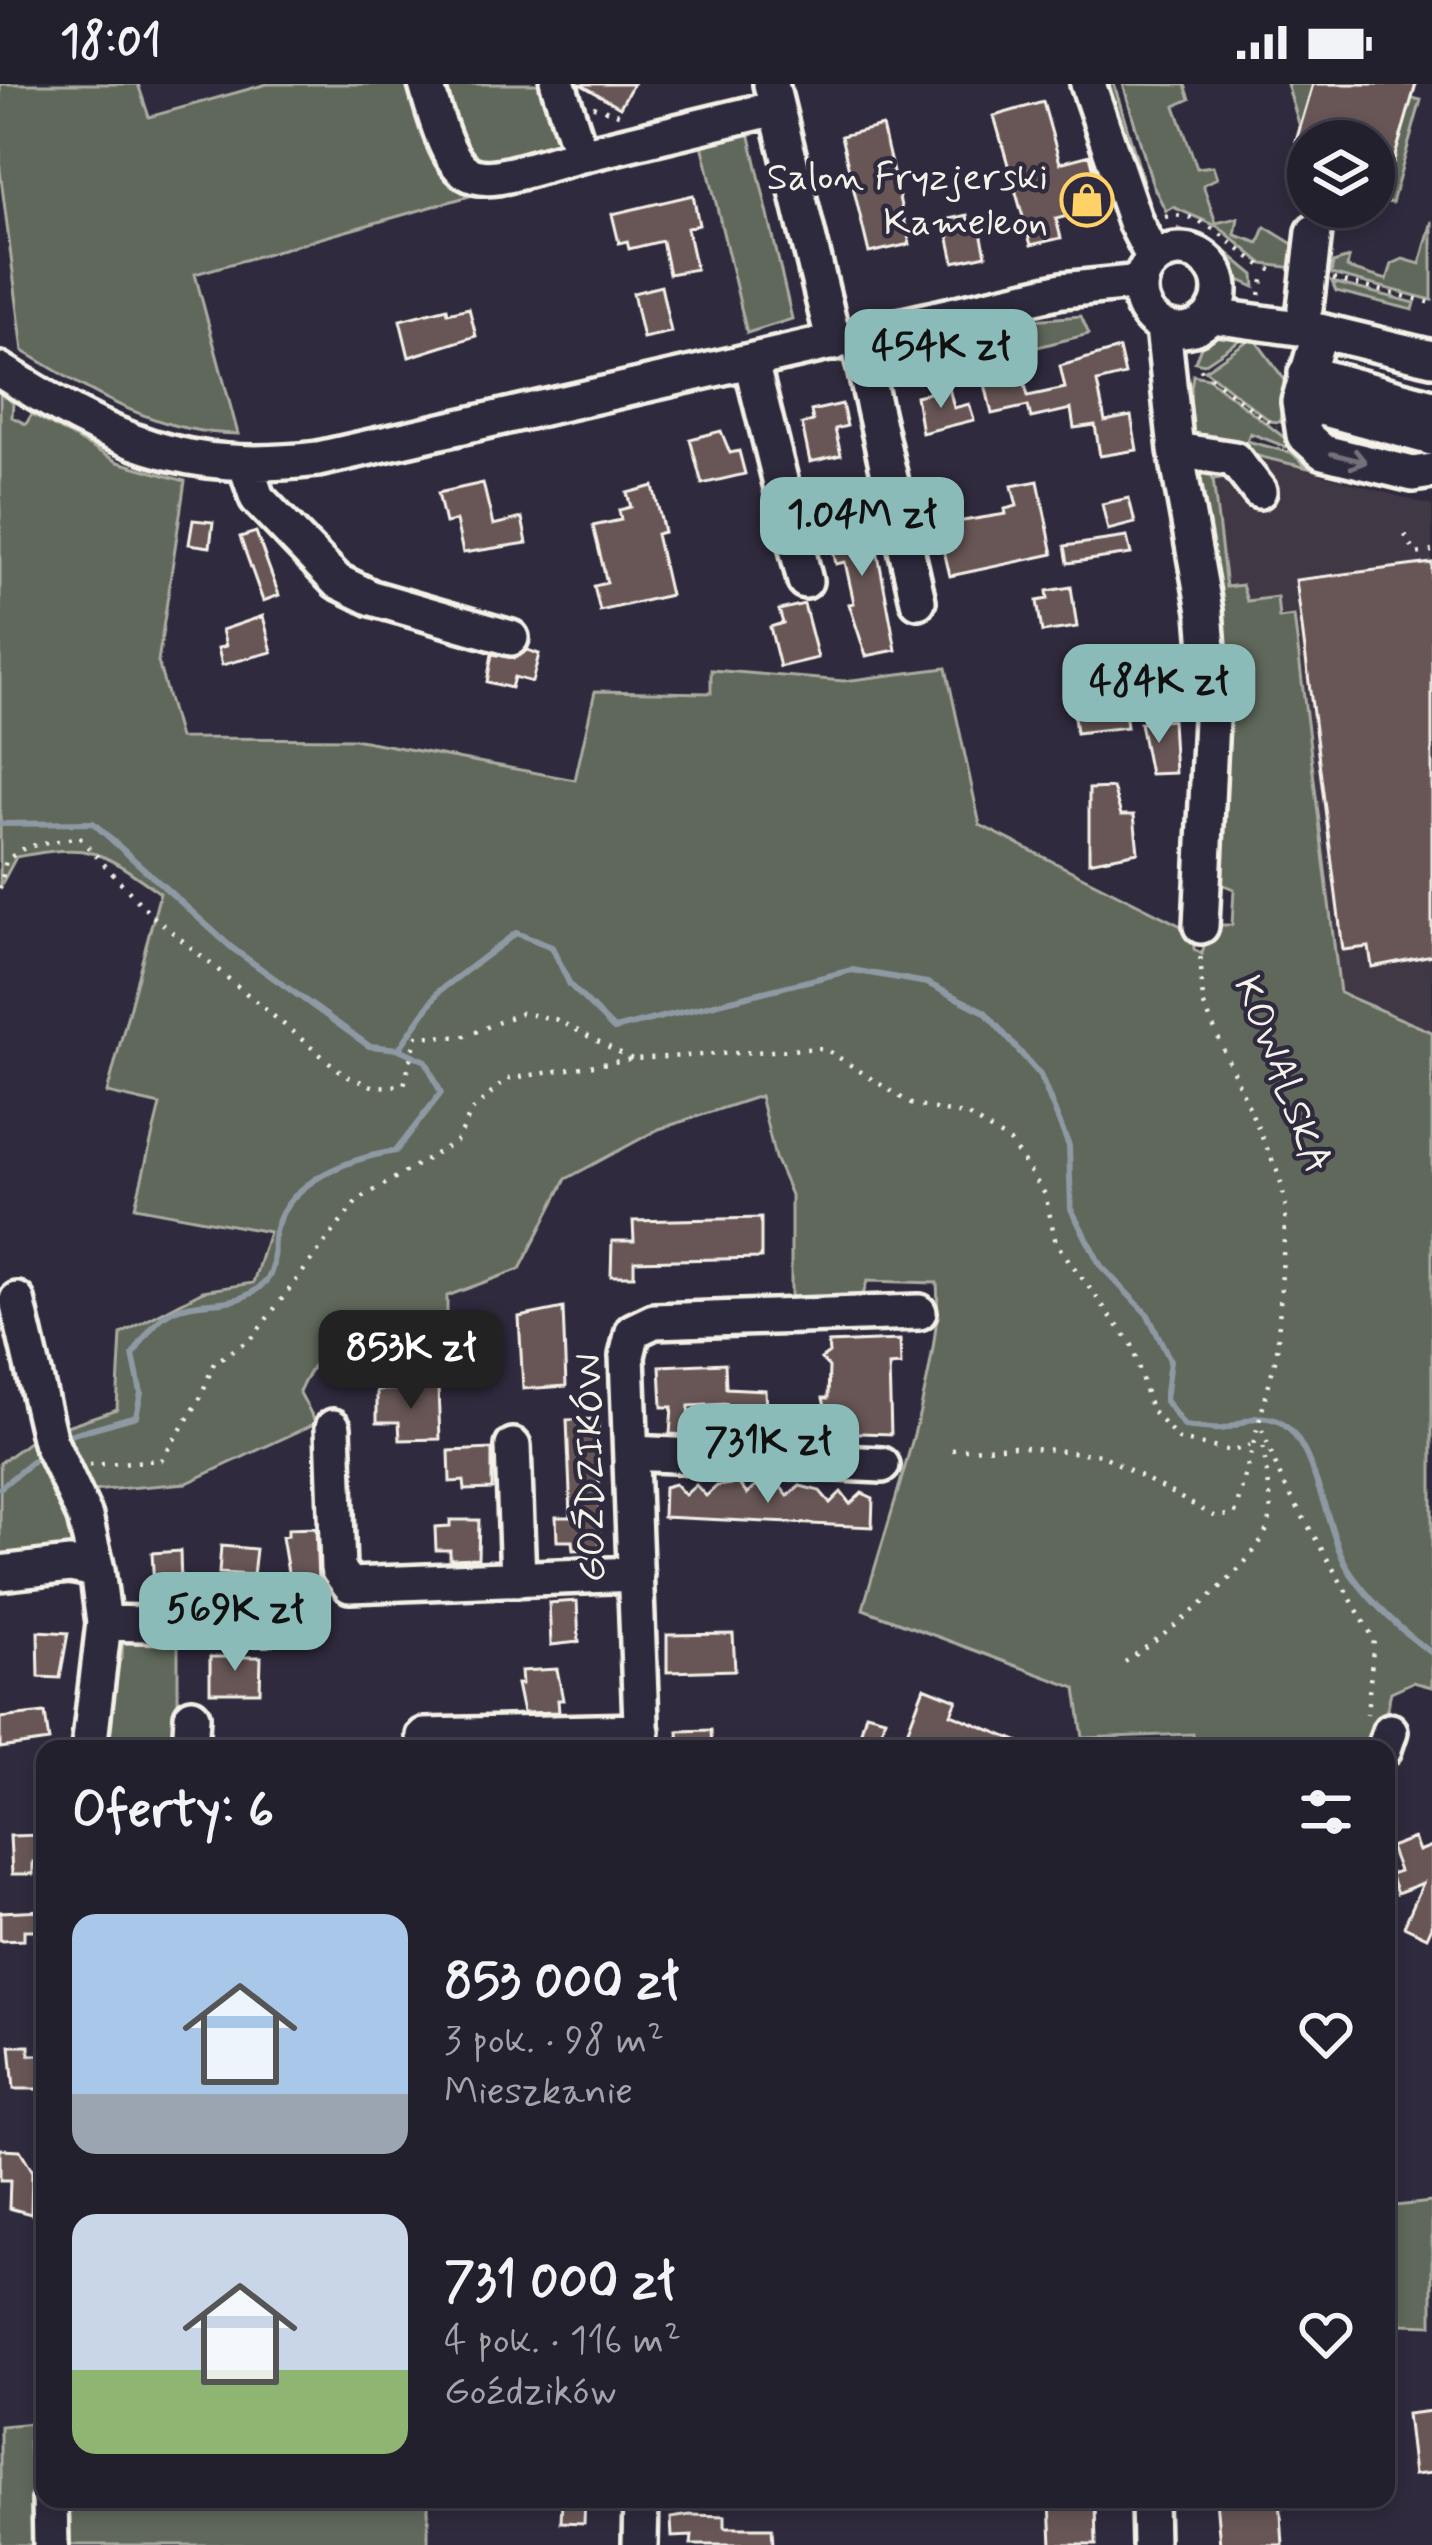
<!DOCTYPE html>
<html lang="pl">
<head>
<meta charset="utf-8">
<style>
  :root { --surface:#23202e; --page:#2f2d3a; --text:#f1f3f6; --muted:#a3a3aa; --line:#403e4a; --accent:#8bbbb9 }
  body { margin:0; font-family:Mynerve,sans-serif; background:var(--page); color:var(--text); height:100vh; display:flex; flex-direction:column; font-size:45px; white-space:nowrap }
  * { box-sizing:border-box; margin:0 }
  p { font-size:39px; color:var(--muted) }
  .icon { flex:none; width:66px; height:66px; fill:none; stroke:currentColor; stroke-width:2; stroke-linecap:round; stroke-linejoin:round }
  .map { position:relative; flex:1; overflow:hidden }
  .details { position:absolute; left:36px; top:1656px; width:1359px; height:768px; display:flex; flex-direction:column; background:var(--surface); border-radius:24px; box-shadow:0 6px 18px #0003,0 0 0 3px var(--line) }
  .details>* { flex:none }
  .fabs { position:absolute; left:1287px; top:36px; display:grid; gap:24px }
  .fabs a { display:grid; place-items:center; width:108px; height:108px; border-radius:50%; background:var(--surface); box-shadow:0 6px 18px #0003,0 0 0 3px var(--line); font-size:60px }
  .price { position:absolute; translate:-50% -102px; padding:0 27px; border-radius:24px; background:var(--accent); color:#111; font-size:39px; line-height:78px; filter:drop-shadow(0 3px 6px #0008) }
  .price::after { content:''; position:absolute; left:50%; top:72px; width:36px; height:27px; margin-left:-18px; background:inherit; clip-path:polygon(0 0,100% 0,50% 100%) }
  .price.current { background:#222; color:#fff }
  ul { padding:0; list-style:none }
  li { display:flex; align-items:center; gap:36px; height:300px; padding:0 36px }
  li span { display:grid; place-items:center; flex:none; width:336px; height:240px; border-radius:24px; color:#555 }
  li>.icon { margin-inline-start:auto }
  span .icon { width:144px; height:144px; fill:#fffc; stroke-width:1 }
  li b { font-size:51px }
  h2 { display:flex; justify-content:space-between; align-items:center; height:144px; padding:0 36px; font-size:51px }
  .status { display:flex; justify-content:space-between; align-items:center; height:84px; padding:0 60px; background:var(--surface); direction:ltr }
  .status svg { height:33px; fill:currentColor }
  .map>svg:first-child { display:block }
</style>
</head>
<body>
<div class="status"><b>18:01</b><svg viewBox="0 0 49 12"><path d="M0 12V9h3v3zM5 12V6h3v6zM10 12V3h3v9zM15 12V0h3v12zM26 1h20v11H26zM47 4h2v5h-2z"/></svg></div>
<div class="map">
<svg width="1432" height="2461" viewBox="0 0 1432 2461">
  <rect width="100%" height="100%" fill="#2f2a3d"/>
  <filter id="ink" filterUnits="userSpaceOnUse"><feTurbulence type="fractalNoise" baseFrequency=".00833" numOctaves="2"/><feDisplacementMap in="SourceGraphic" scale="24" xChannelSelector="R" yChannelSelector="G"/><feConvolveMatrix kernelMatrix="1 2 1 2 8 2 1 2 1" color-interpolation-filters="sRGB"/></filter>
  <g filter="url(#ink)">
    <path fill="#403744" d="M 1227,363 L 1432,422 L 1432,948 L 1340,910 L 1294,532 L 1213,528 L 1192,380 Z"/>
    <path fill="#5f675a" stroke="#aaaca1" stroke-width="3" d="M 0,0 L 138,0 L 149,33 L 267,0 L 415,0 L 480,109 L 195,190 L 238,350 C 156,350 90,307 23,267 L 0,86 Z
      M 437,0 L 552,0 L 565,60 L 494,83 L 472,80 Z
      M 1099,0 L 1114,0 L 1145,103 L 1130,80 Z
      M 1123,0 L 1185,1 L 1190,15 L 1175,22 L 1197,84 L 1213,82 L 1217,94 L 1203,101 L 1216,139 L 1238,134 L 1235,151 L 1259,159 L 1265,143 L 1296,162 L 1295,184 L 1263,180 L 1219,143 L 1173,123 L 1166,127 L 1153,102 Z
      M 1287,0 L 1313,0 L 1300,43 Z
      M 1412,14 L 1421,16 L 1392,119 L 1382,117 Z
      M 748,44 L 792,235 L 747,249 L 701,56 Z
      M 1432,137 L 1432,216 L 1331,190 L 1333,179 L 1349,174 L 1347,184 L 1387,196 L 1392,180 L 1403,175 L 1420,180 Z
      M 1177,144 L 1213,157 L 1254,191 L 1255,203 L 1237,195 L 1215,167 Z
      M 1332,198 L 1415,219 L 1413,226 L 1336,207 Z
      M 1081,232 L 1089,250 L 1034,264 L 1030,236 Z
      M 1010,239 L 1016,269 L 939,288 L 932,256 Z
      M 1218,247 L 1246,252 L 1204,280 L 1195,278 L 1203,257 Z
      M 1253,253 L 1284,295 L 1280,338 L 1270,337 L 1205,286 Z
      M 918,259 L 925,292 L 875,304 L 873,269 Z
      M 1193,291 L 1208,294 L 1286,355 L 1289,364 L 1250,349 L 1247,357 L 1292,369 L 1308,384 L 1198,358 L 1186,338 Z
      M 0,310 L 13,318 L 12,333 L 26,340 L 32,330 L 118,378 L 185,397 L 158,578 L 179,654 L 354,655 L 575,696 L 595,607 L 711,609 L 711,586 L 844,597 L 946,584 L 980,741 L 1193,848 L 1194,865 L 1202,870 L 1209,841 L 1232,841 L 1234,805 L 1212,796 L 1189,384 L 1201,377 L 1230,393 L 1213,395 L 1226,503 L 1242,501 L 1247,517 L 1277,513 L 1279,534 L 1294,532 L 1340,909 L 1432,948 L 1432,1603 L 1413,1598 L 1391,1608 L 1377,1665 L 1195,1665 L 1193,1650 L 1083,1654 L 1076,1604 L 863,1525 C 886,1440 944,1281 937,1199 L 867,1197 L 860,1222 L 791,1222 L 791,1111 L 775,1074 L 760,1012 L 659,1045 L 566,1095 L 520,1185 L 447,1212 L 447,1263 L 320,1269 L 299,1307 L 316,1339 L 187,1399 L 80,1408 L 52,1347 L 117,1325 L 121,1250 L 203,1207 L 253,1199 L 269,1148 L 135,1123 L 160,1021 L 107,1009 L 160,809 C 98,765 93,759 16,773 L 0,803 Z
      M 41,1349 L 91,1478 L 0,1483 L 0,1379 Z
      M 178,1546 L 178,1661 L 94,1659 L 101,1605 L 122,1573 L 123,1550 Z
      M 1432,2118 L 1432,2241 L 1402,2240 L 1386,2123 Z
      M 34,2339 L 29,2357 L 37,2461 L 0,2461 L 0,2342 Z
      M 69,2415 L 428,2415 L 428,2461 L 69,2461 Z"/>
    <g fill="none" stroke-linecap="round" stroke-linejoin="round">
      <path stroke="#8f99a4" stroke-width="6" d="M 0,740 L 93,739 L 232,864 L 369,962 L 399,965 L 439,907 L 516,849 L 552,863 L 570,901 L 614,945 L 852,886 L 927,899 L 985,928 L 1040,991 L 1069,1062 L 1071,1125 L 1101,1182 L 1148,1231 L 1170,1276 L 1165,1316 L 1184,1342 C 1196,1343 1210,1346 1222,1345 C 1242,1342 1252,1328 1275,1336 C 1317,1351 1325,1453 1352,1491 C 1372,1519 1403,1549 1432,1569
        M 69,1351 L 136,1332 L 141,1309 L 133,1271 C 144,1254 157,1232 177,1225 C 207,1214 239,1226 265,1198 C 279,1183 270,1162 276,1144 C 291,1095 351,1074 396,1067 L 441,1009 L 426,977 L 399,965
        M 0,1404 L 39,1372"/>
    </g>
    <path fill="#685656" stroke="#f4f1e8" stroke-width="3" d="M 580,0 L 633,0 L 620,23 Z
      M 1313,0 L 1416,0 L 1379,127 L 1374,126 L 1374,57 L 1296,57 Z
      M 1043,18 L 1060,79 L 1090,71 L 1097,99 L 1084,102 L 1090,126 L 1056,135 L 1061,154 L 1031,161 L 994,32 Z
      M 882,42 L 910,160 L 869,169 L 841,52 Z
      M 693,111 L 699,141 L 687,144 L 696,185 L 669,190 L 662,157 L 629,165 L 627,157 L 619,159 L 612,130 Z
      M 967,131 L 969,141 L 979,139 L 986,171 L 954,178 L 945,136 Z
      M 661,202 L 671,248 L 643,254 L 633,209 Z
      M 447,224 L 448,229 L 469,224 L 476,252 L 409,273 L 400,236 Z
      M 1119,265 L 1125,291 L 1097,298 L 1105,337 L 1131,332 L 1137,366 L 1100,372 L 1095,341 L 1074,344 L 1071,325 L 1031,334 L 1028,322 L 992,330 L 983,291 L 1012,284 L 1014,292 L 1024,297 L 1028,312 L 1065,304 L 1060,282 Z
      M 949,304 L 954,324 L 969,320 L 974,336 L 922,349 L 916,312 Z
      M 842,320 L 847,342 L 835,345 L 841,371 L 810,378 L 802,340 L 813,337 L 811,327 Z
      M 721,347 L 730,369 L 739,367 L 745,390 L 702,400 L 690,355 Z
      M 1038,397 L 1053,470 L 950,492 L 938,441 L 1006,430 L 1005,425 L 1017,422 L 1012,402 Z
      M 483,399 L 493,441 L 522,434 L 527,459 L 463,469 L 456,437 L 445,439 L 438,409 Z
      M 653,402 L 664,448 L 656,450 L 670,511 L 600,527 L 594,502 L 607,499 L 593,442 L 621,436 L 619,426 L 631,423 L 627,409 Z
      M 1129,414 L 1135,439 L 1108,446 L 1102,420 Z
      M 860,423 L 866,451 L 874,449 L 896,566 L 866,572 L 849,520 L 854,519 L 845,478 L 836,480 L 833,466 L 828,468 L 823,446 L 828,445 L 826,431 Z
      M 193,436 L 213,438 L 210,463 L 189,460 Z
      M 256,448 L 279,511 L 263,517 L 240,453 Z
      M 1127,453 L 1131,470 L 1068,479 L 1065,462 Z
      M 1432,479 L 1432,871 L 1372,883 L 1369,863 L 1343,866 L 1296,496 Z
      M 1071,503 L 1077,543 L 1042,548 L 1037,517 L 1048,515 L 1047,507 Z
      M 804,520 L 818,574 L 780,583 L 770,543 L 783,539 L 779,526 Z
      M 263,532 L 272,568 L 222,581 L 218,564 L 226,562 L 222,546 Z
      M 527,566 L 539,570 L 532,598 L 514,593 L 511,604 L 487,598 L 492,570 L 515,574 Z
      M 1112,577 L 1114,590 L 1120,589 L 1127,643 L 1076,649 L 1068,582 Z
      M 1188,577 L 1189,594 L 1171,595 L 1170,579 Z
      M 1172,636 L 1175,689 L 1150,690 L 1140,639 Z
      M 1113,704 L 1121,731 L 1134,731 L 1138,768 L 1089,778 L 1089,705 Z
      M 761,1134 L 761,1174 L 634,1177 L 634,1192 L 611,1192 L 612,1157 L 634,1157 L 633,1137 Z
      M 563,1224 L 566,1302 L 523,1305 L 519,1233 Z
      M 900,1256 L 901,1281 L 889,1282 L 891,1350 L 831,1348 L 823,1314 L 828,1314 L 829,1283 L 821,1275 L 829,1269 L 828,1259 Z
      M 725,1279 L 726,1304 L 765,1306 L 767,1345 L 728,1346 L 727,1320 L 689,1322 L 687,1351 L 670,1350 L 672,1323 L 662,1323 L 660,1282 Z
      M 438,1304 L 440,1355 L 400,1356 L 399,1338 L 377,1338 L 377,1306 Z
      M 598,1335 L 600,1465 L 573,1466 L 572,1457 L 557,1457 L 556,1433 L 571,1433 L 567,1336 Z
      M 492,1365 L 492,1405 L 465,1406 L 464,1397 L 450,1398 L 449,1367 Z
      M 738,1399 L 747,1410 L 758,1400 L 767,1411 L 779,1401 L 788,1412 L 800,1402 L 820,1407 L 830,1419 L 841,1408 L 850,1420 L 862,1409 L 873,1414 L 872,1443 L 663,1433 L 664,1403 L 675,1400 L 685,1411 L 696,1401 L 706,1412 L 717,1402 Z
      M 450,1436 L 479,1436 L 478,1474 L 450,1475 L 450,1466 L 436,1466 L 435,1443 L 450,1442 Z
      M 316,1444 L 318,1499 L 290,1500 L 282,1453 L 288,1452 L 288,1445 Z
      M 221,1462 L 256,1465 L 253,1491 L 219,1489 Z
      M 180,1467 L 181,1501 L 154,1502 L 152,1469 Z
      M 577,1517 L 579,1558 L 551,1561 L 549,1519 Z
      M 38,1547 L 68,1549 L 60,1594 L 39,1593 Z
      M 733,1550 L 735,1586 L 667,1588 L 667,1551 Z
      M 210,1573 L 261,1573 L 260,1608 L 210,1608 Z
      M 557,1585 L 563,1616 L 558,1616 L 559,1628 L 523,1629 L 517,1600 L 522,1600 L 521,1587 Z
      M 924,1603 L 957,1616 L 951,1630 L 1037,1665 L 950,1665 L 907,1648 Z
      M 45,1629 L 49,1657 L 0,1664 L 0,1634 Z
      M 866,1629 L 885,1634 L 876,1665 L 856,1665 Z
      M 711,1646 L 712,1665 L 679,1665 L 678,1647 Z
      M 42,1751 L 43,1778 L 33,1778 L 33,1790 L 12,1790 L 10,1752 Z
      M 1414,1754 L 1419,1767 L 1432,1762 L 1432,1842 L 1427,1853 L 1404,1842 L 1423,1799 L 1397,1809 L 1390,1790 L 1399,1787 L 1390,1763 Z
      M 43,1826 L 44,1846 L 24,1846 L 24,1856 L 0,1857 L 0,1828 Z
      M 10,1962 L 29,1962 L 29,1971 L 45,1971 L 43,2005 L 14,2005 Z
      M 0,2065 L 20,2066 L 32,2086 L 31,2130 L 9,2124 L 10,2096 L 0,2096 Z
      M 1432,2327 L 1432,2389 L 1414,2391 L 1407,2330 Z
      M 562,2415 L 585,2415 L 584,2439 L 561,2438 Z
      M 1216,2415 L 1280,2415 L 1283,2461 L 1220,2461 Z
      M 1095,2417 L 1096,2461 L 1052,2461 L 1050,2418 Z
      M 690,2431 L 725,2432 L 725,2444 L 772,2444 L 773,2461 L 691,2461 L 692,2452 L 672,2453 L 671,2434 Z"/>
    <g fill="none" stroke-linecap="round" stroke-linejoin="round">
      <g stroke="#f4f1e8" stroke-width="42">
        <path id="minor" d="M 426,0 C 460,122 471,100 581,71
          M 558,0 L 581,71 L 776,24
          M 771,0 L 834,259
          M 1088,0 L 1135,138 L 1154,175
          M1140 206a40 40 0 1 1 80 0a40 40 0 1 1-80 0Z
          M 1305,224 L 1314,148
          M 1212,232 L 1320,247 L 1432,274
          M 1163,243 L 1176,366 L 1205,527 L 1212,615 L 1201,842
          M 1320,247 L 1299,318 L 1304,351 L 1323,368 L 1413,390 L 1432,387
          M 858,254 L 918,517
          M 751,278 L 805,497
          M 0,286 C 113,357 181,391 318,375 L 1062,206 L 1141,198
          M 1306,289 L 1432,323
          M 1299,318 L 1432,354
          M 1176,366 L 1234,375 L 1259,407
          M 246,382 L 257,414 L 337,497 L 372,514 L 511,554
          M 17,1216 L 50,1358 L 85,1433 L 97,1486 L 104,1539 L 89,1665
          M 333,1343 L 338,1485 L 350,1501 L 636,1490
          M 513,1362 L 518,1495
          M 632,1369 L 882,1381
          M 0,1489 L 70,1481 L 97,1486
          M 104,1539 L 266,1543
          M 424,1652 L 642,1647
          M 190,1665 L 192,1632
          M 642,1665 L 627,1272 L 633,1247 L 654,1237 L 919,1228
          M 1384,1665 L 1390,1647
          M 50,2415 L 51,2461
          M 1149,2415 L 1150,2461
          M 640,2461 L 641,2415"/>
      </g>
      <path stroke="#f4f1e8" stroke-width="4.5" stroke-dasharray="3 9" stroke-linecap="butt" d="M 593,22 L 622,31
        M 1165,133 C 1209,122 1240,179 1280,189
        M 1333,195 L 1432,219
        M 1260,211 L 1264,192
        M 1200,285 L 1276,344
        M 1405,451 L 1416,470 L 1432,467
        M 0,805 L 6,776 L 26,763 L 79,753 L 148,828 L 346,992 L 375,1003 L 404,1001 L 417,952 L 463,953 L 521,929 L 555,935 L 632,975
        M 1262,1346 L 1282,1397 L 1374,1555 L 1367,1630
        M 952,1366 L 1014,1362 L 1102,1371 L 1216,1433 L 1235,1430 L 1277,1269 L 1286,1124 L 1280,1094 L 1203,919 L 1200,866
        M 89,1381 L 161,1376 L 199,1317 L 214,1279 L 252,1254 L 357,1117 L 458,1056 L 471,1028 L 507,995 L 632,975 L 824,964 L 911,1020 L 968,1032 L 1010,1058 L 1045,1110 L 1056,1159 L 1132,1261 L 1151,1326 L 1179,1356 L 1232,1367 L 1257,1359
        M 1125,1578 C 1161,1554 1265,1478 1270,1434 C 1273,1411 1264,1382 1263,1358"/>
      <use href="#minor" stroke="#2f2a3d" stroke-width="33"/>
    </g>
    <defs><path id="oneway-shaft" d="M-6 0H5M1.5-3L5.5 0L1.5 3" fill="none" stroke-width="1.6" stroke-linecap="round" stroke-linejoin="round" transform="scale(3)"/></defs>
    <use stroke="#747079" href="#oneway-shaft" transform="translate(1349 374) rotate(14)"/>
  </g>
  <defs>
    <g id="shop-ring" transform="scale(2.7)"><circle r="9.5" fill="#2f2a3d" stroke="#ffd166" stroke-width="1.5"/><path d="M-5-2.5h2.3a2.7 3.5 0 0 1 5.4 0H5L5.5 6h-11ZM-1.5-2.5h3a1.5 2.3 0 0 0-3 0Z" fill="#ffd166"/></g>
  </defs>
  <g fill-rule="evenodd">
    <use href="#shop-ring" x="1087" y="116"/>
  </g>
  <g text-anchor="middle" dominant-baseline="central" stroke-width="9" stroke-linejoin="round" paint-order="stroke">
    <g font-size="39" fill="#f4f1e8" stroke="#2f2a3d" text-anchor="end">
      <text x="1048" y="94">Salon Fryzjerski<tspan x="1048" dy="45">Kameleon</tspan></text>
    </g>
    <g font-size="39" fill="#f4f1e8" stroke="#2f2a3d">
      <text transform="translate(1281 991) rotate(69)">KOWALSKA</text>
      <text transform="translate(592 1384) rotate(-91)">GOŹDZIKÓW</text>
    </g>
  </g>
</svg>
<div class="fabs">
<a><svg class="icon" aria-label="layers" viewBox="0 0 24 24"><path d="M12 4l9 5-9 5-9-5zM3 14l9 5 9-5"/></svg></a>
</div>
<b class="price" style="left:941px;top:327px">454K zł</b>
<b class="price" style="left:862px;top:495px">1.04M zł</b>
<b class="price" style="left:1159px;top:662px">484K zł</b>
<b class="price current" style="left:411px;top:1328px">853K zł</b>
<b class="price" style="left:768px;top:1422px">731K zł</b>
<b class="price" style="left:235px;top:1590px">569K zł</b>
<section class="details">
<h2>Oferty: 6<svg class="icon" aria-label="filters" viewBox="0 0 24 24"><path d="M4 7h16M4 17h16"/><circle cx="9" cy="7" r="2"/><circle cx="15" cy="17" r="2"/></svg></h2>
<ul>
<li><span style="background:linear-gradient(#a9c7e8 75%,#9aa5b1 0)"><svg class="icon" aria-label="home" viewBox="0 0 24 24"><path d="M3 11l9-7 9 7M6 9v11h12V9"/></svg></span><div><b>853 000 zł</b><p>3 pok. · 98 m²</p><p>Mieszkanie</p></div><svg class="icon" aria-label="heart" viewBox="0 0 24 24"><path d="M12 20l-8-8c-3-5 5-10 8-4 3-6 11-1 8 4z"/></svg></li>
<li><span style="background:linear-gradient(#c9d6e8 65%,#8fb573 0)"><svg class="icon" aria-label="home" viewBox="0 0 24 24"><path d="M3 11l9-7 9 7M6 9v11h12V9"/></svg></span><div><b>731 000 zł</b><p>4 pok. · 116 m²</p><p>Goździków</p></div><svg class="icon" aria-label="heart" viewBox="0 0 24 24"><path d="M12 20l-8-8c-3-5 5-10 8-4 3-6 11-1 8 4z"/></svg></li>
</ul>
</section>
</div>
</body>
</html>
